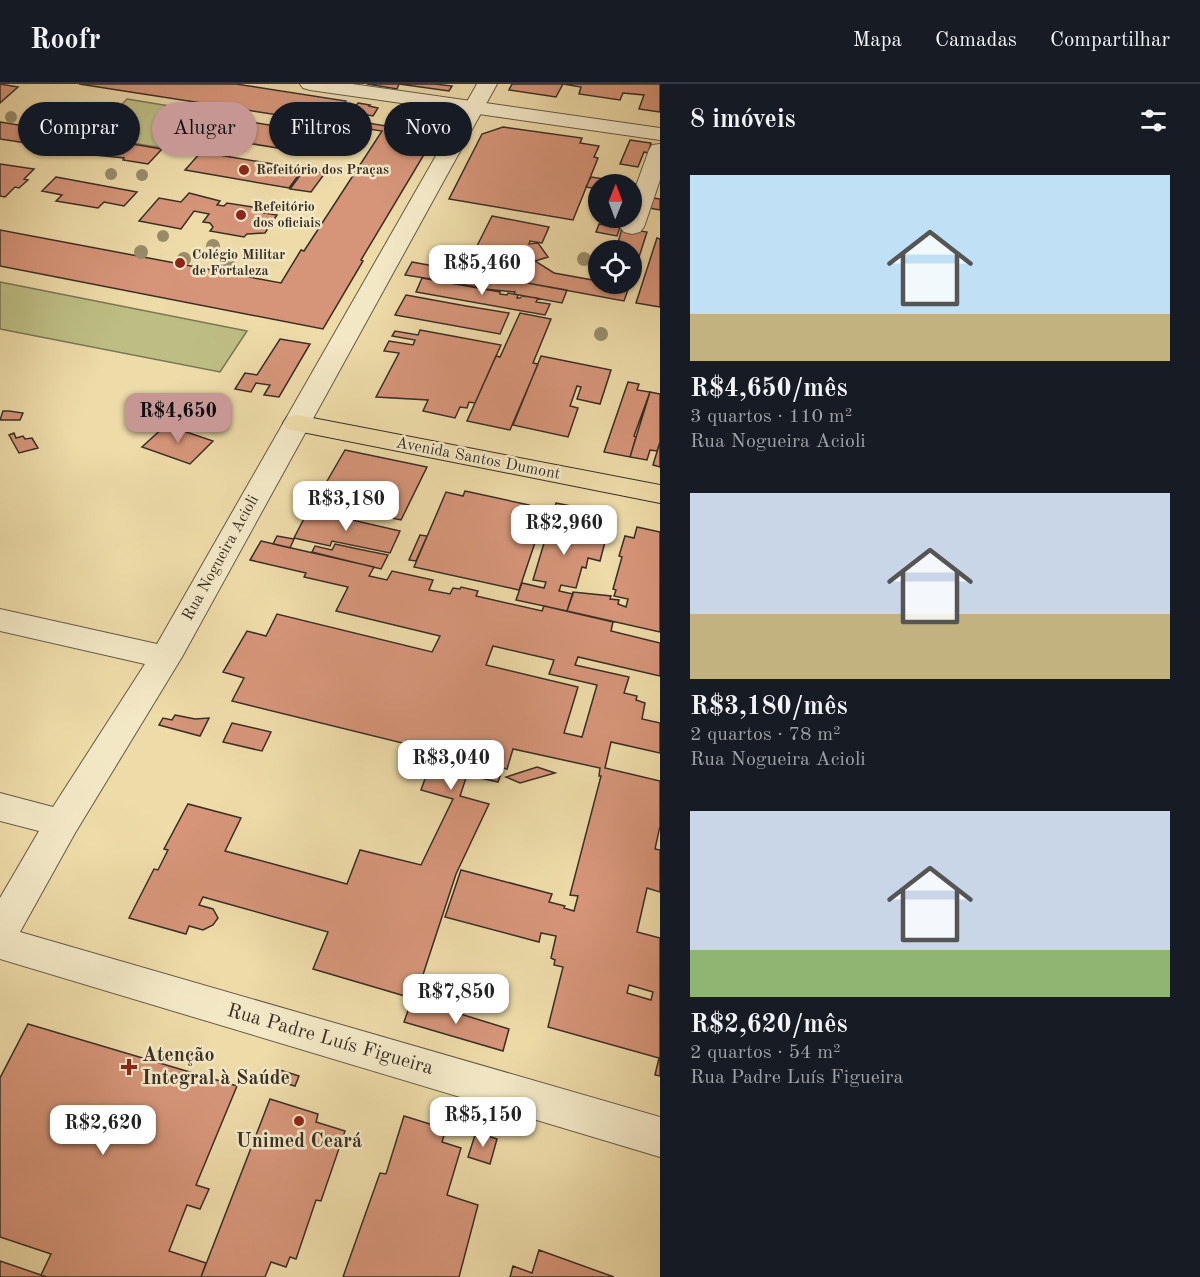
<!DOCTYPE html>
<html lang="pt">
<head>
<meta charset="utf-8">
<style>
  :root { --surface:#171b24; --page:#20242c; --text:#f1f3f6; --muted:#9ea1a6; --line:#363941; --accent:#c59692 }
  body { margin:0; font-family:"Old Standard TT",serif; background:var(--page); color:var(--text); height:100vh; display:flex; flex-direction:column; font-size:22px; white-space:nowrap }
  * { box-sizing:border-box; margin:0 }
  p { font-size:20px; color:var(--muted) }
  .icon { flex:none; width:33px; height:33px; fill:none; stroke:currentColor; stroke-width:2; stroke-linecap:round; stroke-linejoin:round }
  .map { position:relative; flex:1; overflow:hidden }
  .sheet { display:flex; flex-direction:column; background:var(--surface); width:540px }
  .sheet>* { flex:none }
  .guide { position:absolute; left:18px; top:18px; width:552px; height:54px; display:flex; gap:12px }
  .needle { width:39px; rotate:1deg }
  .controls { position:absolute; left:588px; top:90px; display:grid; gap:12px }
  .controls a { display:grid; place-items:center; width:54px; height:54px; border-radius:50%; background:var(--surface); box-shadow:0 2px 4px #0004; font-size:30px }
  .price { position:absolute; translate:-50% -51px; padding:0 14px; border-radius:12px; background:#fff; color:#222; font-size:20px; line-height:39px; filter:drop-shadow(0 2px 3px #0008) }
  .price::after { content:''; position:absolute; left:50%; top:36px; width:18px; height:14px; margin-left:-9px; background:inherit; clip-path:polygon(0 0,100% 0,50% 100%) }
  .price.on { background:var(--accent); color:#111 }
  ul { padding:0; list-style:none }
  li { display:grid; align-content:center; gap:12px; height:318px; padding:0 30px }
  li span { display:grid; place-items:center; height:186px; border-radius:0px; color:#555 }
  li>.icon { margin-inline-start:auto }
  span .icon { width:108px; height:108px; fill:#fffc; stroke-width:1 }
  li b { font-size:26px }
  h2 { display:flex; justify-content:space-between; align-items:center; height:72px; padding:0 30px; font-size:26px }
  .tag { padding:0 21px; border-radius:27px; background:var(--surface); box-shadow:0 2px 4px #0004; font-size:21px; line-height:54px }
  .tag.on { background:var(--accent); color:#111 }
  header { display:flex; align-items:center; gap:36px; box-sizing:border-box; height:84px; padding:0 30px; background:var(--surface); border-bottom:2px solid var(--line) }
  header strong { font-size:28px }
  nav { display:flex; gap:33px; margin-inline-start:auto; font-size:21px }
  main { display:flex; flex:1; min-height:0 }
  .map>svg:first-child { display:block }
</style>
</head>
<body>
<header>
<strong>Roofr</strong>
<nav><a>Mapa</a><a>Camadas</a><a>Compartilhar</a></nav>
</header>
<main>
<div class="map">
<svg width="660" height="1193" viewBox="0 0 660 1193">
  <rect width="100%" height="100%" fill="#eddba8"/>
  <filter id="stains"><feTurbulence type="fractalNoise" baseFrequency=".00333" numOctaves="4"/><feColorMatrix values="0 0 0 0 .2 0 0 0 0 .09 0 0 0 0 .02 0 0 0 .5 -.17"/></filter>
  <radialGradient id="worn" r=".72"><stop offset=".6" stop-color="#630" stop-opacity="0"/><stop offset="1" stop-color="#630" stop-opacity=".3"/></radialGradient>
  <path fill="#bdbe84" stroke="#7a7654" stroke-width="1.5" d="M 127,15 L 213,29 L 180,67 L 91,52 Z
    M 0,198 L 247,247 L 220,288 L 0,245 Z"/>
  <path fill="#d69579" stroke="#382f25" stroke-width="1.5" fill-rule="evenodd" d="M 0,0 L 18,3 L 0,19 Z
    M 79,0 L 236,0 L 346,17 L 345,20 L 353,21 L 343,35 L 386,42 L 397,25 L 447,32 L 361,176 L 363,177 L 323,245 L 0,182 L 0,146 L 281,199 L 301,166 L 304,167 L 382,47 Z
    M 367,0 L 435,0 L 452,2 L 449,7 L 399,0 L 397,5 Z
    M 512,0 L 660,0 L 660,28 L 639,25 L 644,11 L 623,9 L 620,16 L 579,10 L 581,3 L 563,0 L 556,13 L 509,6 Z
    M 358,19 L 370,21 L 369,22 L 378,24 L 373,32 L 351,28 Z
    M 245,37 L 335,52 L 320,71 L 229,56 Z
    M 0,38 L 68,49 L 66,50 L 71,51 L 59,62 L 53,63 L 0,55 Z
    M 503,43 L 582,54 L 580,59 L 599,62 L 594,73 L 598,74 L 573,136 L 449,115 L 482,50 Z
    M 108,56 L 162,65 L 148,80 L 123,76 L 124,74 L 93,71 Z
    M 630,56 L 651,59 L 648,69 L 644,68 L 638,83 L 620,80 Z
    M 201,68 L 303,85 L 289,104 L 185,86 Z
    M 0,80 L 34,85 L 24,95 L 28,96 L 19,104 L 15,103 L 5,113 L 0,112 Z
    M 304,86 L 325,89 L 311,108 L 290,105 Z
    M 56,93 L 137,108 L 124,122 L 104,118 L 98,124 L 56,117 L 62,111 L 42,107 Z
    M 591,93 L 636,100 L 632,110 L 632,100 L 598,100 L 598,105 L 586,103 Z
    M 189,109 L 220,117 L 217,121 L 224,122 L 227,119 L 266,125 L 264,129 L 277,131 L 265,149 L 247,150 L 244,153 L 210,147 L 213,143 L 210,139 L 203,138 L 209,130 L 194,127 L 181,145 L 139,137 L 159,114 L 181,118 Z
    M 653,114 L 660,115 L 660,126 L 649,124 Z
    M 492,132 L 549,143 L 542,159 L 530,157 L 529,160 L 538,159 L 548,173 L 535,177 L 554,189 L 598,197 L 598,200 L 630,200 L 624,217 L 510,196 L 512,191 L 466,184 Z
    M 599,140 L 620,143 L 617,152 L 596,148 Z
    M 622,144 L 647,148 L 632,195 L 632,166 L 616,166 Z
    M 657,154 L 660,155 L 660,223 L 636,219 Z
    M 412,178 L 510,196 L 567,206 L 562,219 L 514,210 L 515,208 L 484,205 L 485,202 L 478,201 L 477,203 L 442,197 L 443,195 L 438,194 L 437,196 L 405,191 Z
    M 422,194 L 500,208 L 500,210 L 507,211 L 508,209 L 518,211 L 517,214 L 520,214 L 522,212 L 538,214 L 536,218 L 550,220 L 545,231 L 416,208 Z
    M 406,211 L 466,222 L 509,229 L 500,250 L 395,231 Z
    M 520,229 L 551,235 L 533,279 L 538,280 L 510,346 L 467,337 L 496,272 L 500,273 Z
    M 420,246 L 501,261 L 475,319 L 469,318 L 467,324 L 460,323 L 455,334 L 423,327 L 428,316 L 376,313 L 399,269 L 384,267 L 389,257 L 413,261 L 415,256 L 392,252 L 395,247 L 418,251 Z
    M 280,255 L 310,260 L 279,313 L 264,311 L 270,301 L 256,299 L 251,308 L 235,305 L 245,289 L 257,291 Z
    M 541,272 L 611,286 L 600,320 L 577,315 L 581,303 L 577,302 L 570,322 L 578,324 L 568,353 L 513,341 Z
    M 628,298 L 639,300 L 637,306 L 650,308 L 634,352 L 636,353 L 630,373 L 604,368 Z
    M 650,308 L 660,310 L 660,358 L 657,367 L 650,366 L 647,376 L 630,373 Z
    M 3,327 L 9,327 L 23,329 L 20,336 L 0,336 Z
    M 166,341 L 213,357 L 190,380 L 142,363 Z
    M 14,349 L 16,354 L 23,352 L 25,355 L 32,354 L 38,364 L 19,369 L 9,351 Z
    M 660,358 L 660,383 L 653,381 Z
    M 345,366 L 427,383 L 401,436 L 315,418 Z
    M 465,407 L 529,421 L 527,425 L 545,429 L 519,506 L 414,483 L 446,408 L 463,412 Z
    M 556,419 L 601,428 L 595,451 L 606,454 L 600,477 L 588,474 L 586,484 L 582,483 L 576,504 L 561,501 L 559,507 L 573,510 L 567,527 L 516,516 L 522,499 L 544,504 L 546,498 L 533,496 Z
    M 308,427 L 335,432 L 400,447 L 390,469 L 332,457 L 330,462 L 294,454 Z
    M 637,443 L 660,448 L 660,548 L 567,527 L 573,508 L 611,512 L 610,515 L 619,516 L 618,520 L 626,523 L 628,515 L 614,512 L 616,506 L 613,505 L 622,473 L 619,472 L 625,452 L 634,454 Z
    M 420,451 L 427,452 L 416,477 L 409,476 Z
    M 277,452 L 294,455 L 290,464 L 273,460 Z
    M 261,457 L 374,483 L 369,492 L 387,496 L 392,487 L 433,496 L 429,506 L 450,510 L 453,504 L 460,505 L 461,503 L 478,507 L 476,512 L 542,527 L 544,522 L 613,538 L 611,547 L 660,559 L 660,592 L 578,573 L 575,581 L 629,593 L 624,609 L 637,612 L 636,616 L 645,619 L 642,635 L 660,639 L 660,669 L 611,658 L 605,684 L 660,697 L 660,742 L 655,765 L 660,766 L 660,808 L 647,804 L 637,848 L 660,854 L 660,992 L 655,991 L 659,974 L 548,943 L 563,883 L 554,881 L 555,876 L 551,874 L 556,852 L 541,849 L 539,858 L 445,833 L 461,786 L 552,810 L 549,818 L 565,822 L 564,824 L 574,827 L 578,812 L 570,811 L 601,692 L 599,692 L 600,684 L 513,665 L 507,685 L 503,684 L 498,698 L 467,691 L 460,712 L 489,720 L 456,790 L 415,915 L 313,885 L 328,848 L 203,813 L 199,821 L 213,825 L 218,834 L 213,841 L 203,846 L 189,842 L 186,850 L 129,834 L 154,785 L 158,786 L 168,766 L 164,765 L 188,720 L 241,734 L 225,767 L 347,800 L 360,766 L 421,781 L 453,715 L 421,706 L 435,667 L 232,617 L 244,594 L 223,588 L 247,547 L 266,552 L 277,530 L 432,568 L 440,552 L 336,527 L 348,503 L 304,493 L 306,489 L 250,476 ZM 493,562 L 554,576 L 549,590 L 597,601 L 582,653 L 564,649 L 578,603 L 486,581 ZM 629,901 L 653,908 L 651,916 L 627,909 Z
    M 335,460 L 358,465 L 388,471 L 381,485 L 312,468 L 315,462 L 332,466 Z
    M 175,631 L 195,635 L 209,634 L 200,652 L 159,641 L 163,634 L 172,636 Z
    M 232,639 L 271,648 L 262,667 L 223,658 Z
    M 537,683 L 555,689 L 520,699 L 506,693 Z
    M 412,915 L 509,945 L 503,967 L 404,938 Z
    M 28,940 L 237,1002 L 196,1101 L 209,1105 L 200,1125 L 187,1121 L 169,1167 L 206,1179 L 201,1193 L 47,1193 L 41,1191 L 51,1170 L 0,1153 L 0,994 Z
    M 280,986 L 299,992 L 295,1002 L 277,997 Z
    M 270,1015 L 318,1030 L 316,1038 L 345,1047 L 321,1117 L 316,1116 L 296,1175 L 290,1173 L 286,1183 L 271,1178 L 265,1193 L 201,1193 Z
    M 404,1032 L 446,1045 L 442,1058 L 461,1064 L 447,1111 L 478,1121 L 459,1193 L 343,1193 L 380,1089 L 386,1090 Z
    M 476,1048 L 497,1055 L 490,1080 L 468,1073 Z
    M 539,1166 L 614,1193 L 510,1193 L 513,1182 L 532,1189 Z
    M 0,1177 L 41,1191 L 47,1193 L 0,1193 Z"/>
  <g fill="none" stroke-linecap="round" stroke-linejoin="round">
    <g stroke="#655a46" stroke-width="2">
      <path id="minor" d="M 477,0 L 497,0 L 182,573 L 75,749 L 20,848 L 660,1033 L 660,1073 L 0,875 L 0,814 L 39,747 L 0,737 L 0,709 L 53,723 L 145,580 L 0,547 L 0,525 L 157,560 Z
        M 660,60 L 660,96 L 644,143 L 640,148 L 632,150 L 624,148 L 620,143 L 624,134 L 632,134 L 632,113 L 649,66 L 652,61 Z"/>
    </g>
    <g stroke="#655a46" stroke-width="2">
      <path id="tertiary" d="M 300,0 L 352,0 L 660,44 L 660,56 L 310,6 L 303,4 Z"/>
    </g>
    <g stroke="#382f25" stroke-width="2">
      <path id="primary" d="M 297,331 L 660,401 L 660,419 L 287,345 L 283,339 L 287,333 Z"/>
    </g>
    <use href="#minor" fill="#f3e8c6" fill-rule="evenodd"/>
    <use href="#tertiary" fill="#f3e8c6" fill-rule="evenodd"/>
    <use href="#primary" fill="#eddba8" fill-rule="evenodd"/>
  </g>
  <g fill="#988c6a">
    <circle cx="11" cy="33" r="6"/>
    <circle cx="228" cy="37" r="6"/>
    <circle cx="60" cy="38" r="6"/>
    <circle cx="215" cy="53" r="6"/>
    <circle cx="351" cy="54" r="6"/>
    <circle cx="111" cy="90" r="6"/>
    <circle cx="142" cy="91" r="6"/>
    <circle cx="163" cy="152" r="6"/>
    <circle cx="213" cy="162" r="7"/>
    <circle cx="141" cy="168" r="7"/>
    <circle cx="184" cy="175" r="7"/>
    <circle cx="584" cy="175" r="7"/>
    <circle cx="228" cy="180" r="7"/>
    <circle cx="601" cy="250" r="7"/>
  </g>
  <g fill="#8f2418" stroke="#f3e8c6" stroke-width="2">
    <circle cx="244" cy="86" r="6"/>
    <circle cx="241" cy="131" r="6"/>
    <circle cx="180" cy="179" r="6"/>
    <path d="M126 974h6v6h6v6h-6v6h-6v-6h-6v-6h6z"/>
    <circle cx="299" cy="1037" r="6"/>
  </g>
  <g text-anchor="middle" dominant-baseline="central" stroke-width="5" stroke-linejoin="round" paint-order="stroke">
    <g font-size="14" font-weight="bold" fill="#382f25" stroke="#f3e8c6" text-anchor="start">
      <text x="256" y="86">Refeitório dos Praças</text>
      <text x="253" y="123">Refeitório<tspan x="253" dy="16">dos oficiais</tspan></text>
      <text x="192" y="171">Colégio Militar<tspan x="192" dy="16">de Fortaleza</tspan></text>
    </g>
    <g font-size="16" fill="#382f25" stroke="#f3e8c6">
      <text transform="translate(478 375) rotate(11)">Avenida Santos Dumont</text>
      <text transform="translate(221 474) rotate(-61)">Rua Nogueira Acioli</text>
    </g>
    <g font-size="20" fill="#382f25" stroke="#f3e8c6">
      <text transform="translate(330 956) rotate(16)">Rua Padre Luís Figueira</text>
    </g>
    <g font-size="20" font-weight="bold" fill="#382f25" stroke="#f3e8c6" text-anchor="start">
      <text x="142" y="972">Atenção<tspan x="142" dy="23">Integral à Saúde</tspan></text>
      <text x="299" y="1058" text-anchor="middle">Unimed Ceará</text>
    </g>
  </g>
  <rect width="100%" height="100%" filter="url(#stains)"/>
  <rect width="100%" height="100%" fill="url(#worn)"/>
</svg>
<div class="controls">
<a><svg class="needle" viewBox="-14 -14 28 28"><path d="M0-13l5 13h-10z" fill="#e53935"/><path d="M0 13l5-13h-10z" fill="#9ea1a6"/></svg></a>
<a><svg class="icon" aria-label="locate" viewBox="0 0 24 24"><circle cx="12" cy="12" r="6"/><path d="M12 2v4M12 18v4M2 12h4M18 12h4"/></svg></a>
</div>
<b class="price" style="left:482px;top:212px">R$5,460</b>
<b class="price on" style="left:178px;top:360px">R$4,650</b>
<b class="price" style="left:346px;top:448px">R$3,180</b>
<b class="price" style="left:564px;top:472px">R$2,960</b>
<b class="price" style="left:451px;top:707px">R$3,040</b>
<b class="price" style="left:456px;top:941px">R$7,850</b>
<b class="price" style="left:483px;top:1064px">R$5,150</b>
<b class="price" style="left:103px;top:1072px">R$2,620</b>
<div class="guide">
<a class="tag">Comprar</a>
<a class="tag on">Alugar</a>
<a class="tag">Filtros</a>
<a class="tag">Novo</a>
</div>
</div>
<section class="sheet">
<h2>8 imóveis<svg class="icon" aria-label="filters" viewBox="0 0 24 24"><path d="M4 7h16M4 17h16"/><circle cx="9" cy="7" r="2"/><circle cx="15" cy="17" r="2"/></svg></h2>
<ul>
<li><span style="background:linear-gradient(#bfe0f5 75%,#c2b280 0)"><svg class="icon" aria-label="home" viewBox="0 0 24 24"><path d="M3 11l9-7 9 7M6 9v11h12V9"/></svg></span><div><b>R$4,650/mês</b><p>3 quartos · 110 m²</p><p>Rua Nogueira Acioli</p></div></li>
<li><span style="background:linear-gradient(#c9d6e8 65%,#c2b280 0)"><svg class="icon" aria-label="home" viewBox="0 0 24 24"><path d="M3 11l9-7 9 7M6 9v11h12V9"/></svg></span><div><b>R$3,180/mês</b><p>2 quartos · 78 m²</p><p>Rua Nogueira Acioli</p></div></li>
<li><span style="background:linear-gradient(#c9d6e8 75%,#8fb573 0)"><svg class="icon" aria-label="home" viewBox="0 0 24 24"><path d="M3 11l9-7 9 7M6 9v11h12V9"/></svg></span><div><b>R$2,620/mês</b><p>2 quartos · 54 m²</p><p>Rua Padre Luís Figueira</p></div></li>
</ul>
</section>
</main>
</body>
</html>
